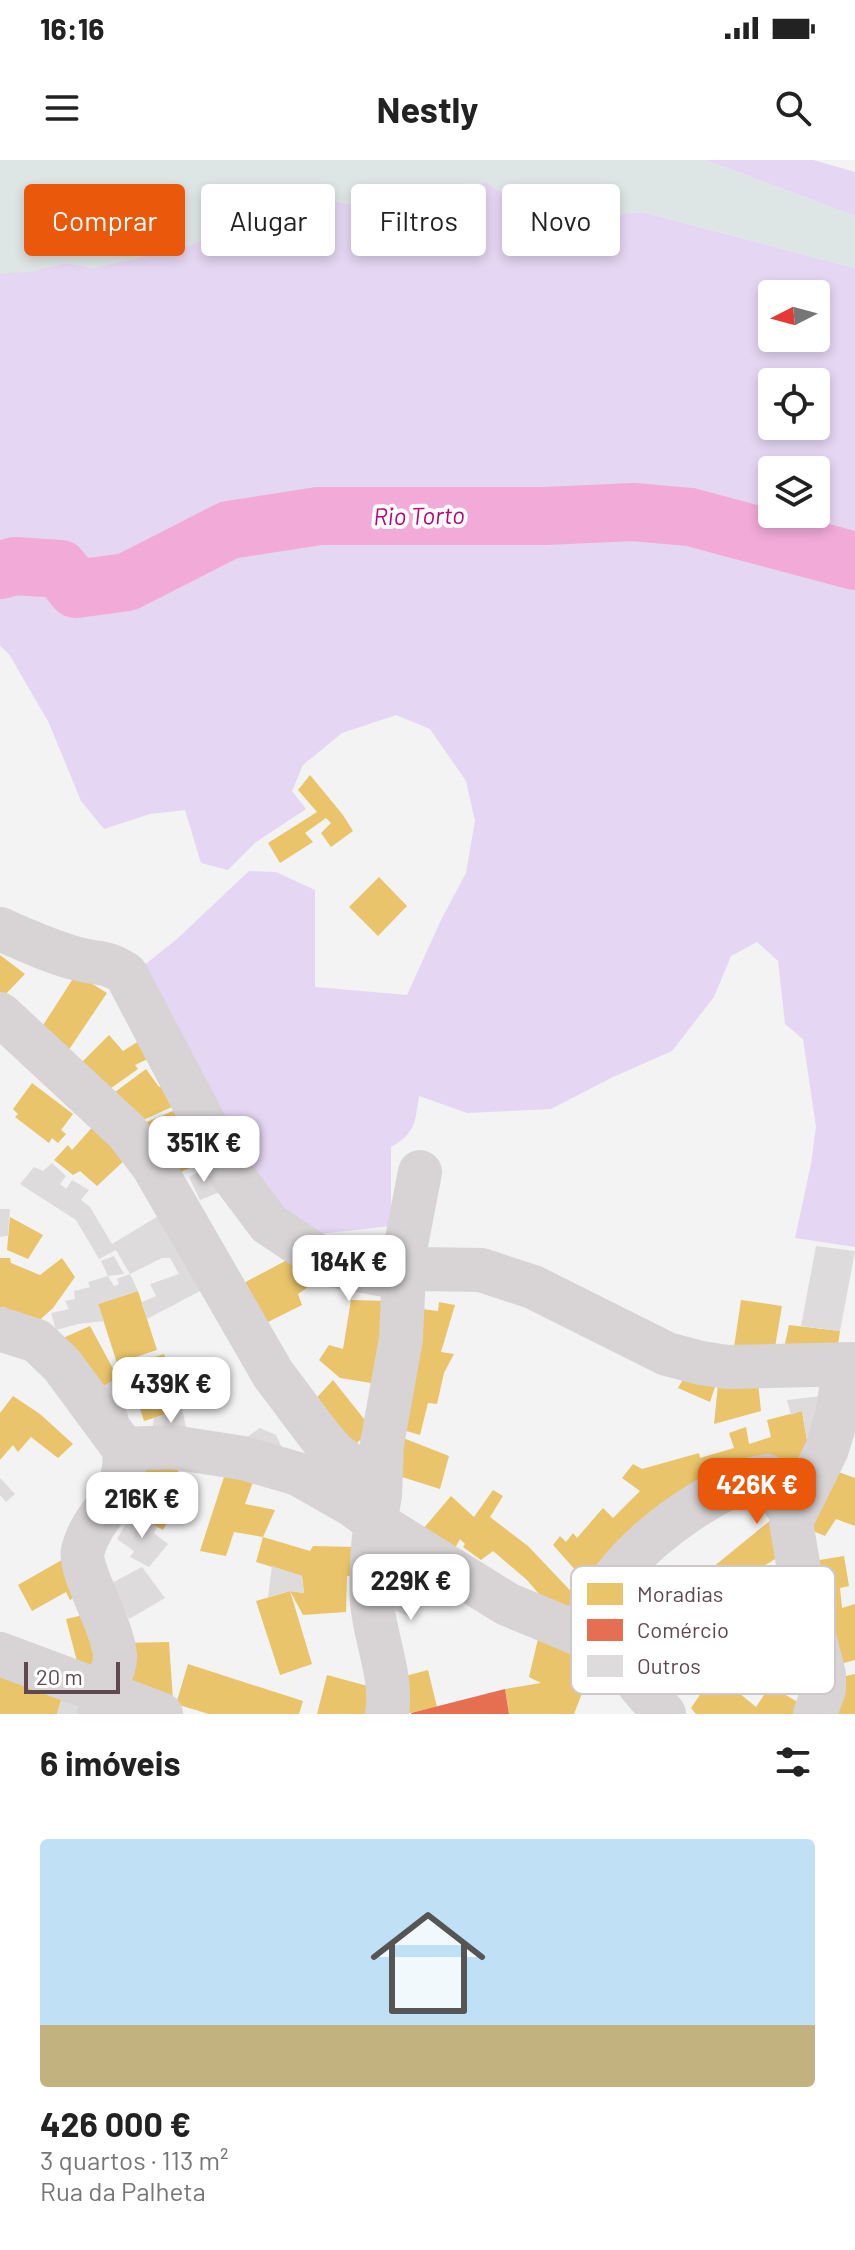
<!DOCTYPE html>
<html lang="pt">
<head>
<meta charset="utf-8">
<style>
  :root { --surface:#fff; --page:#f6f6f6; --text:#222; --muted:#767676; --line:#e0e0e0; --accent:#ea580c }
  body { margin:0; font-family:Barlow,sans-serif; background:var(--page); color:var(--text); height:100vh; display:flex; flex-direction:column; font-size:30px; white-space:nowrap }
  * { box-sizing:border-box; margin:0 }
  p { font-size:26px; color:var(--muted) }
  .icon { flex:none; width:44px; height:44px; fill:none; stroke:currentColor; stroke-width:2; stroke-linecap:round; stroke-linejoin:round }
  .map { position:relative; height:1554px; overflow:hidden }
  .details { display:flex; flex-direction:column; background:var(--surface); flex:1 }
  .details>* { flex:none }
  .banner { position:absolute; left:24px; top:24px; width:808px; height:72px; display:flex; gap:16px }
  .needle { width:52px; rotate:264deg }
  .controls { position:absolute; left:758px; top:120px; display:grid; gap:16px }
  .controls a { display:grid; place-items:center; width:72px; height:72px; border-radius:8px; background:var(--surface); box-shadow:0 4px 12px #0003; font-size:40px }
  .scale { position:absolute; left:24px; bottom:20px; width:96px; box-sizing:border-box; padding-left:8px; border:4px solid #604851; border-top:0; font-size:22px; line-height:28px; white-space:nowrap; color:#604851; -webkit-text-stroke:6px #fff; paint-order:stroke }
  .price { position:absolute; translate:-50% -68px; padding:0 18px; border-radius:16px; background:#fff; color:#222; font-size:26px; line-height:52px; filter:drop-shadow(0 2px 4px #0008) }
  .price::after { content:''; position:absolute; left:50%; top:48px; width:24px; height:18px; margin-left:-12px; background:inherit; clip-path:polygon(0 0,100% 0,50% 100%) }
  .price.on { background:var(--accent); color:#fff }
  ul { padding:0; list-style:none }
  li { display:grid; align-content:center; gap:16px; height:424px; padding:0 40px }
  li+li { border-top:2px solid var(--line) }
  li span { display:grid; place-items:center; height:248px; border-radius:8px; color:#555 }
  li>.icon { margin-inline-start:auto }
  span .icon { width:144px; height:144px; fill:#fffc; stroke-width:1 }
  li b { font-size:34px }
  h2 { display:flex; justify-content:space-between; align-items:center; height:96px; padding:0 40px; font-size:34px }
  .tag { padding:0 28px; border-radius:8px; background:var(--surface); box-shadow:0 4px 12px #0003; font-size:28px; line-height:72px }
  .tag.on { background:var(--accent); color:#fff }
  .status { display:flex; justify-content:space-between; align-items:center; height:56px; padding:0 40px; background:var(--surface); direction:ltr }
  .status svg { height:22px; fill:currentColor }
  header { display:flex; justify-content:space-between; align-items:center; height:104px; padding:0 40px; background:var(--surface); font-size:36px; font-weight:700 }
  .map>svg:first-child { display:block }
</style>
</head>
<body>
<div class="status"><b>16:16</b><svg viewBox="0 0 49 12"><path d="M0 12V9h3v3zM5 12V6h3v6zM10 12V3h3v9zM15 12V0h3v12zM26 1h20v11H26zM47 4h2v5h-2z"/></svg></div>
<header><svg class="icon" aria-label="menu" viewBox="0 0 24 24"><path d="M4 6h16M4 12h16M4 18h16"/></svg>Nestly<svg class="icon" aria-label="search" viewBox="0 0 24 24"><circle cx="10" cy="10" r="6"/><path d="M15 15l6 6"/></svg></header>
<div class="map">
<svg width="855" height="1554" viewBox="0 0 855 1554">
  <rect width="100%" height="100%" fill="#f2f3f2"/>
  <path fill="#e5d6f3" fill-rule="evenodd" d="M 705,0 L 813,0 L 855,12 L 855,56 Z
    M 487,23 L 542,59 L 643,52 L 855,108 L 855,1087 L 795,1078 L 811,1004 L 816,967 L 803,879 L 785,864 L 778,801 L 757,782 L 731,796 L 714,837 L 672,891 L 613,917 L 551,949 L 467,953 L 419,936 C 415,962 416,973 391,987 L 391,1066 L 310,1075 L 258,1030 L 133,814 L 177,779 L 249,711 L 276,712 L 315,730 L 315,827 L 407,835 L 441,760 L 466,713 L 475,661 L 466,621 L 430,569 L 396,555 L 342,573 L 303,605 L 292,631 L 306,649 L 256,682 L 228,710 L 201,703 L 185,650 L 150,654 L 104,669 L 81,641 L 49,563 L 9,494 L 0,486 L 0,97 L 27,112 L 67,103 L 94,108 L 257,59 L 330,40 L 390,53 L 445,25 ZM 772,134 L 816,134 L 816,178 L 772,178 ZM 772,222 L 816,222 L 816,266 L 772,266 ZM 772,310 L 816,310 L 816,354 L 772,354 Z"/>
  <path fill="#dee6e5" d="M 0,0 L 705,0 L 855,56 L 855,108 L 643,52 L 542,60 L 487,23 L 445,25 L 390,53 L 330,40 L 257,59 L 177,90 L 94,108 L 67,103 L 27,112 L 0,114 Z"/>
  <path fill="#e9c46a" d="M 310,615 L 343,655 L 353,671 L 331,687 L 321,673 L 331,663 L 326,658 L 305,673 L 313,682 L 280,703 L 268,683 L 317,652 L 298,630 Z
    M 379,717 L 407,746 L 378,776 L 349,747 Z
    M 0,795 L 25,814 L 0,840 Z
    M 76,814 L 107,833 L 64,897 L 38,873 Z
    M 109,875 L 123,891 L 142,879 L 152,897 L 135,905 L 138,909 L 107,931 L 76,908 Z
    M 146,909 L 159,927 L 165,924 L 174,946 L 141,961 L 111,935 Z
    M 32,923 L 73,954 L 61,970 L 66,974 L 58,983 L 52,978 L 49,983 L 15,957 L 18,954 L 13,949 Z
    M 175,950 L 204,1002 L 173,1015 L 142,964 Z
    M 96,963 L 127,998 L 97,1026 L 80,1011 L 73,1015 L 54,1000 L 68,985 L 72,990 Z
    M 10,1057 L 43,1075 L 28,1099 L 7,1090 Z
    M 0,1098 L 10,1098 L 11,1103 L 40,1115 L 62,1098 L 75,1117 L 53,1148 L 33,1166 L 4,1154 L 5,1147 L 0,1147 Z
    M 289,1099 L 308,1127 L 298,1134 L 302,1145 L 260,1166 L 238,1126 Z
    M 138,1131 L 157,1190 L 117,1203 L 98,1144 Z
    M 351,1140 L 390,1141 L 377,1224 L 340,1218 L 319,1200 L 329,1185 L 343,1189 Z
    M 741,1140 L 782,1146 L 773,1199 L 733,1194 Z
    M 439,1142 L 455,1145 L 441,1192 L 454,1194 L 444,1213 L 437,1244 L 428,1243 L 420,1275 L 393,1267 L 406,1147 L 438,1151 Z
    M 789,1165 L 840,1171 L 836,1198 L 782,1198 Z
    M 90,1166 L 118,1218 L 91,1233 L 54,1182 Z
    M 164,1194 L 182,1249 L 144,1261 L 126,1206 Z
    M 691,1206 L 757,1213 L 761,1251 L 714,1264 L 719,1215 L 710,1242 L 678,1228 Z
    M 333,1220 L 372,1269 L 347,1292 L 307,1248 Z
    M 13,1236 L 40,1254 L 73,1284 L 58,1298 L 31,1277 L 18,1292 L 13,1285 L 0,1300 L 0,1253 Z
    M 802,1251 L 810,1298 L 777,1306 L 594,1431 L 553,1385 L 560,1376 L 566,1382 L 573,1373 L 577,1378 L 603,1348 L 613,1358 L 640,1331 L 622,1318 L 633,1304 L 642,1309 L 699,1293 L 700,1298 L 734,1288 L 729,1273 L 746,1267 L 749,1284 L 771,1277 L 767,1260 Z
    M 393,1274 L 449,1296 L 440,1329 L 386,1312 Z
    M 140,1303 L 180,1308 L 167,1332 L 179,1340 L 163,1370 L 122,1348 Z
    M 825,1307 L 855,1318 L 855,1366 L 836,1359 L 825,1376 L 799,1365 Z
    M 224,1317 L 253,1322 L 245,1344 L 275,1350 L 263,1377 L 234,1372 L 226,1396 L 200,1391 Z
    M 493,1330 L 503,1336 L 490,1357 L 528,1386 L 584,1445 L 563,1462 L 527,1420 L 493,1391 L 481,1400 L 463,1387 L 465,1384 L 460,1379 L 450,1397 L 418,1375 L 451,1336 L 474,1357 Z
    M 772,1359 L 783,1394 L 759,1409 L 771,1423 L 790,1413 L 799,1466 L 770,1489 L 759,1473 L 737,1493 L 721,1518 L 756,1547 L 770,1526 L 803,1545 L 799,1554 L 696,1554 L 691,1548 L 727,1495 L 708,1481 L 739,1450 L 744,1456 L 762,1439 L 747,1420 L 700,1458 L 683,1440 L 691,1425 L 672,1444 L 663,1459 L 671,1454 L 692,1474 L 668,1521 L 599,1467 L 624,1412 L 645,1426 L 656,1405 L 691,1425 Z
    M 263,1377 L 310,1391 L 313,1386 L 356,1387 L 355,1416 L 347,1416 L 346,1452 L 303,1455 L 290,1431 L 304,1433 L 302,1416 L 256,1402 Z
    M 844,1396 L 849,1426 L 840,1428 L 842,1448 L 855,1444 L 855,1500 L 833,1506 L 807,1402 Z
    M 67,1397 L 83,1431 L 70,1440 L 66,1432 L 32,1451 L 18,1425 Z
    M 393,1408 L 426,1419 L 420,1441 L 388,1430 Z
    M 290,1431 L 312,1504 L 280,1515 L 256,1441 Z
    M 88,1454 L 101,1499 L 95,1516 L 79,1509 L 66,1459 Z
    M 538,1479 L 598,1492 L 574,1554 L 509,1554 L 505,1529 L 541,1523 L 529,1517 Z
    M 169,1482 L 173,1540 L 124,1529 L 121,1483 Z
    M 188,1504 L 303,1541 L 299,1554 L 209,1554 L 176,1544 Z
    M 428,1510 L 437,1547 L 405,1554 L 398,1518 Z
    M 855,1514 L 855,1554 L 823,1554 L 841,1517 Z
    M 0,1515 L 63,1534 L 57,1554 L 0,1554 Z
    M 327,1515 L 375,1528 L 368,1554 L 317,1554 Z"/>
  <path fill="#e76f51" d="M 505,1529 L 509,1554 L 411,1554 L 411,1553 Z"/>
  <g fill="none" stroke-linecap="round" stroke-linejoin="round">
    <path stroke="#f2aad8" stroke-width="58" d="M 0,410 L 15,406 L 60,409 L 76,429 L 127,422 L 229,370 L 319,356 L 545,356 L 633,352 L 690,357 L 855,401"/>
  </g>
  <path fill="#dedbdc" d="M 52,1003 L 66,1016 L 60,1024 L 66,1029 L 72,1020 L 89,1030 L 81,1040 L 90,1047 L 112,1084 L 160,1055 L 204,1129 L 147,1159 L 142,1142 L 156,1136 L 150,1124 L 179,1114 L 170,1098 L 162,1098 L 130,1114 L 116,1090 L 99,1099 L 76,1060 L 20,1024 L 34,1007 L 43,1011 Z
    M 208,1007 L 220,1032 L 200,1040 L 189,1017 Z
    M 0,1049 L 10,1049 L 8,1076 L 0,1077 Z
    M 816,1086 L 855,1091 L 840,1171 L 801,1166 Z
    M 114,1096 L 124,1114 L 108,1116 L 114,1126 L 119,1124 L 117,1119 L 130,1114 L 138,1131 L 98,1144 L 104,1161 L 78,1164 L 56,1170 L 51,1153 L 69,1149 L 65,1141 L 75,1139 L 74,1131 L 90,1127 L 88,1122 L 108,1116 L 101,1101 Z
    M 118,1218 L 129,1260 L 91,1233 Z
    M 822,1236 L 810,1298 L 802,1251 L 791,1255 L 787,1240 Z
    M 182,1249 L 189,1280 L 152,1272 L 154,1258 Z
    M 260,1268 L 276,1275 L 284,1292 L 247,1277 Z
    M 0,1318 L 15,1334 L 6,1342 L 0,1335 Z
    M 132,1354 L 157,1367 L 154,1373 L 168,1384 L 149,1407 L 130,1397 L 134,1391 L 117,1379 Z
    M 272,1406 L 302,1416 L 304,1433 L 290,1431 L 268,1437 Z
    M 142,1407 L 165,1438 L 129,1459 L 110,1424 Z
    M 396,1432 L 417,1440 L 411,1457 L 390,1449 Z
    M 63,1534 L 90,1554 L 57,1554 Z"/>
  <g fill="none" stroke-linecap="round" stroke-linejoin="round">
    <path stroke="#d8d4d5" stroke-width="44" d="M 0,769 C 25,780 51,792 78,799 C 101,805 105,800 126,814 L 230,1012 L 269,1064 L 331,1105 L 402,1118 L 419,1109 L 481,1110 L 533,1127 L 667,1194 L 701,1203 L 727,1207 L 855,1204
      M 0,854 L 127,972 L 153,1006 L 273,1214 L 318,1274 L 334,1293 L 359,1311 L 380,1335 C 374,1369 370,1408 372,1442 C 375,1480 393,1516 387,1554
      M 0,1169 L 37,1181 L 62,1205 L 124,1289 L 172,1287 L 243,1298 L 298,1314 L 354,1346 L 375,1362 L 507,1444 L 579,1474 L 616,1497 L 664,1554
      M 380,1335 L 382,1284 L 401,1179 L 405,1090 L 420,1012
      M 579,1474 C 606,1419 638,1385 688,1351 C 713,1335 737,1320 767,1316 L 774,1322 L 785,1344 L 796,1348
      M 0,1494 L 161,1554
      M 99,1554 C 100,1546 101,1537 103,1530 C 108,1518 116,1508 115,1495 C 113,1466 78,1410 83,1390 C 94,1349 129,1339 124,1289
      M 815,1554 L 824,1529 L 824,1515 L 803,1433 L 791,1362 L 827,1289 L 837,1255 L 845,1205"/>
  </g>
  <g text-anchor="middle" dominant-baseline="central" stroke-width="8" stroke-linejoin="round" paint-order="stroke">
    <g font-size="24" font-style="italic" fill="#b80477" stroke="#fff">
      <text transform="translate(419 355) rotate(-1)">Rio Torto</text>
    </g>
  </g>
  <rect x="571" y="1406" width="264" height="128" rx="12" fill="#fff" stroke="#cfc8cb" stroke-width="2"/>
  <rect x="587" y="1423" width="36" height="22" fill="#e9c46a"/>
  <rect x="587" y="1459" width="36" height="22" fill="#e76f51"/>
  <rect x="587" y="1495" width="36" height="22" fill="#dedbdc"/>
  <g font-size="22" fill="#604851">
    <text x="637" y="1442">Moradias</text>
    <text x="637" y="1478">Comércio</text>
    <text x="637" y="1514">Outros</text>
  </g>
</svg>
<div class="controls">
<a><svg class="needle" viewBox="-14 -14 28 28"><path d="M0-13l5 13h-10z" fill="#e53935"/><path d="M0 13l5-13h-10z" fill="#767676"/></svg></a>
<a><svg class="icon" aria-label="locate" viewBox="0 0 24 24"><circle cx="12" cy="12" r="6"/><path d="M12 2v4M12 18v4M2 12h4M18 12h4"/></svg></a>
<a><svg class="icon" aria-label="layers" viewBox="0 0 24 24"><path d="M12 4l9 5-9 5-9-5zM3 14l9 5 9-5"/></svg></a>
</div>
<div class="scale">20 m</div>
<b class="price" style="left:204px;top:1024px">351K €</b>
<b class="price" style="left:349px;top:1143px">184K €</b>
<b class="price" style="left:171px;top:1265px">439K €</b>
<b class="price on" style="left:757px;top:1366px">426K €</b>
<b class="price" style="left:142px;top:1380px">216K €</b>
<b class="price" style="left:411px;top:1462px">229K €</b>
<div class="banner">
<a class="tag on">Comprar</a>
<a class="tag">Alugar</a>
<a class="tag">Filtros</a>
<a class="tag">Novo</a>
</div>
</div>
<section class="details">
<h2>6 imóveis<svg class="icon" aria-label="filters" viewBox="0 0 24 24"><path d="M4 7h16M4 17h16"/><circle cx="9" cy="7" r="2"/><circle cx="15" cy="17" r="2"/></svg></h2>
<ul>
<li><span style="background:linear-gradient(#bfe0f5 75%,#c2b280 0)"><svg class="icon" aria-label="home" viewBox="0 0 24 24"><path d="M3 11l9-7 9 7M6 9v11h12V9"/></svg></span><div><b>426 000 €</b><p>3 quartos · 113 m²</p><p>Rua da Palheta</p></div></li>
</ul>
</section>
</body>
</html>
